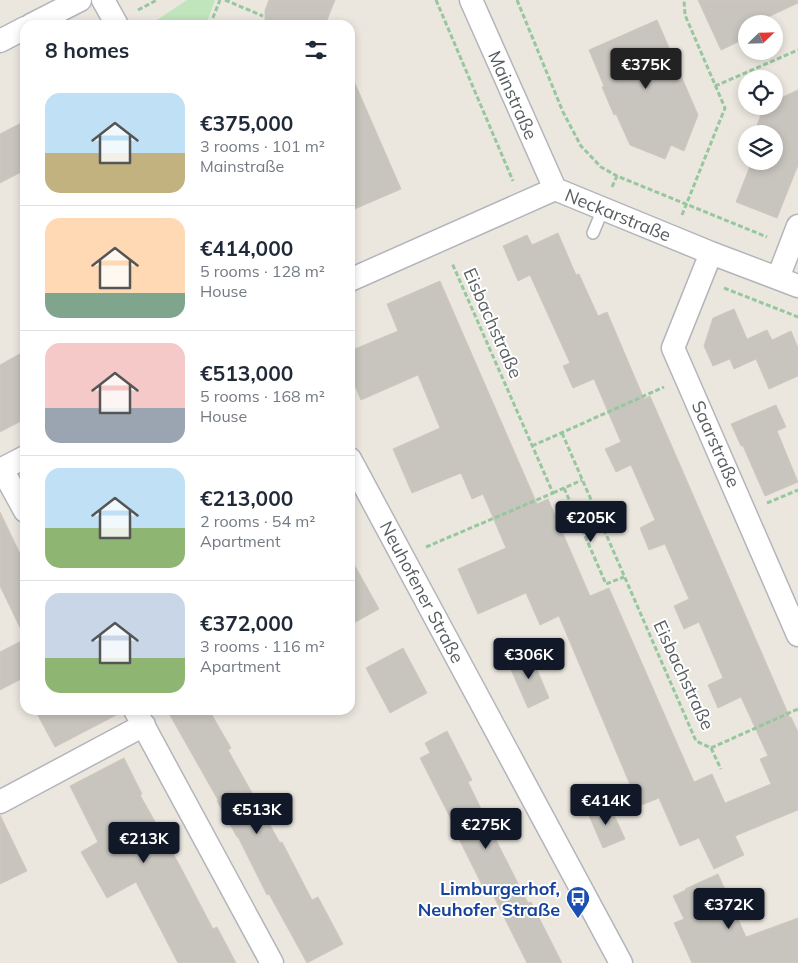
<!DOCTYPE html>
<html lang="en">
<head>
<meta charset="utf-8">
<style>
  :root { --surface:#fff; --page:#f6f6f7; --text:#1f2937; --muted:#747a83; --line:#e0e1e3; --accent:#111827 }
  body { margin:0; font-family:Mulish,sans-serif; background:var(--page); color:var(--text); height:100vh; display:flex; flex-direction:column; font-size:19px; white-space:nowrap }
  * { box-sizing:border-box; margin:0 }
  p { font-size:16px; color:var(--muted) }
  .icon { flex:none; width:28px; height:28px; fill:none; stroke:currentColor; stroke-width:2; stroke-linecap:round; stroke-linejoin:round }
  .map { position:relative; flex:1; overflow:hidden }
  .panel { position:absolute; left:20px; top:20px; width:335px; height:695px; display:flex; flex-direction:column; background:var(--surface); border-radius:15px; box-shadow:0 2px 8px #0003 }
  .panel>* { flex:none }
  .needle { width:32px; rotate:67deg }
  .tools { position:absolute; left:738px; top:15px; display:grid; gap:10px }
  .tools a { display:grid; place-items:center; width:45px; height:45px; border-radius:50%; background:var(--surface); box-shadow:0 2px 8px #0003; font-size:25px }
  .price { position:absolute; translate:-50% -42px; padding:0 11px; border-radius:5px; background:var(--accent); color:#fff; font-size:16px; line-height:32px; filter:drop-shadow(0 1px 2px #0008) }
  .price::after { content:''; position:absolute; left:50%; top:30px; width:15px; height:11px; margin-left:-8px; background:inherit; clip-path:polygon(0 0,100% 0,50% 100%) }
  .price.selected { background:#222; color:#fff }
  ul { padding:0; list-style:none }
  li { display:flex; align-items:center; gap:15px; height:125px; padding:0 25px }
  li+li { border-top:1px solid var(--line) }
  li span { display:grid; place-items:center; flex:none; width:140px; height:100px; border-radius:15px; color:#555 }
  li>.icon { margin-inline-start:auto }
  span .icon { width:60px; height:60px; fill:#fffc; stroke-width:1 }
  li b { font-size:21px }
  h2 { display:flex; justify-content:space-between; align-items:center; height:60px; padding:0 25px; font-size:21px }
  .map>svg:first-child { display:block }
</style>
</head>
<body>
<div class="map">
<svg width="798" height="963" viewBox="0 0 798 963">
  <rect width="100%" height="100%" fill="#ebe7df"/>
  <path fill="#c0e4bb" d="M 187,0 L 215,0 L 206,25 L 158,25 L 157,20 Z"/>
  <path fill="#c8c4be" stroke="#d0c8be" d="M 269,0 L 335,0 L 325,25 L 265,25 L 265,10 Z
    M 698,0 L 798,0 L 798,3 L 753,24 L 746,24 L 746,27 L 738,31 L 742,40 L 721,50 Z
    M 657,20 L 698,115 L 684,151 L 671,145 L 665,159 L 630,145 L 616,114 L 614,115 L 602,87 L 604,86 L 589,50 Z
    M 350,72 L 401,189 L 350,211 Z
    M 798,90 L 798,165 L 777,218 L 736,202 L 752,161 L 774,161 L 774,134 L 754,134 L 764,106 L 774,106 L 774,101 Z
    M 25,121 L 25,170 L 0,183 L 0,134 Z
    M 558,233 L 576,275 L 579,274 L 598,316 L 607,312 L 644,399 L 650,396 L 790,718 L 791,717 L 798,732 L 798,810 L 735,836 L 744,855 L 714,869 L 699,838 L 680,846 L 659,798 L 639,806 L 559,616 L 540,625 L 526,593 L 478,614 L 458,569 L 506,548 L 483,494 L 472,499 L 461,473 L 412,493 L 393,449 L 440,428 L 418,375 L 361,400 L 350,374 L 350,351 L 398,331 L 387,304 L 440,281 L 537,504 L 548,499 L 590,596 L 609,588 L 694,782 L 712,774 L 725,803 L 771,784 L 760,759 L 768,756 L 741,697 L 718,708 L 708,685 L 723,678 L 699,622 L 684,629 L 674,606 L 689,599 L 665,544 L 649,550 L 640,528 L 655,520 L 631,465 L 616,472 L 605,449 L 621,442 L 594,379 L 573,388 L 563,366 L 570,363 L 530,275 L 518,281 L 503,246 L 527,235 L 532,245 Z
    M 734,309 L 747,339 L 767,330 L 772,340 L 791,331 L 798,348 L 798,376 L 769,389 L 756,359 L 734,369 L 730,359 L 713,366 L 704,346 L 713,318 Z
    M 25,351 L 25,419 L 0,432 L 0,365 Z
    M 776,405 L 786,427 L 777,431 L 798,482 L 765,496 L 743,446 L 741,446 L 731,424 Z
    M 0,512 L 25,564 L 25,638 L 0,586 Z
    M 350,557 L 379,609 L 350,625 Z
    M 25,639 L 25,677 L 0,690 L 0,652 Z
    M 403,648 L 427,693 L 390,713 L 366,668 Z
    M 530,653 L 549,698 L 528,708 L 508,663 Z
    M 35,710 L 122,710 L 122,712 L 55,747 Z
    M 167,710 L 209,710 L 231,748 L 228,750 L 280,843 L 282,842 L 312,900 L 318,897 L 343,944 L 307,963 L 269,894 L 267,895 L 238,837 L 237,837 L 217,801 L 218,800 Z
    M 447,731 L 472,780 L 468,782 L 499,846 L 528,903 L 531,902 L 562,963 L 527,963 L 491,891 L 486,893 L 455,831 L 457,831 L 420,758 L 430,753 L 425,743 Z
    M 124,758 L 142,794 L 140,795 L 180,866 L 213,929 L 217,927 L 236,963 L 178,963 L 136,882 L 107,898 L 81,852 L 98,842 L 70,786 Z
    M 609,804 L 625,839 L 603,848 L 588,813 Z
    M 0,815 L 27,871 L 0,884 Z
    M 718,874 L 746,937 L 798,918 L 798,963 L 692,963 L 674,923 L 684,919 L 673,896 L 686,890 L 685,889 Z"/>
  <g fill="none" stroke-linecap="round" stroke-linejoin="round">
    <g stroke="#b2b6ba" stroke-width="14">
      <path id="service" d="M 593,233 L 603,209"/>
    </g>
    <g stroke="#b2b6ba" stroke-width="25">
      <path id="minor" d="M 103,0 L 117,25
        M 471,0 L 555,189
        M 31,25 L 80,0
        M 0,41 L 25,28
        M 711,253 L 673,348 L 798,635
        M 778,278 L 798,226
        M 350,280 L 555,189 L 711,253 L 798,286
        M 350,459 L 621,963
        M 2,469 L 25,511
        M 0,470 L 25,457
        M 135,710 L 272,963
        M 0,802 L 144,725"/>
    </g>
    <path stroke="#96c79e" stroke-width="3" stroke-dasharray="5 2.5" stroke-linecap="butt" d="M 225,0 L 263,16
      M 436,0 L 513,181
      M 517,0 L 563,112 L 581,146 L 601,167 L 617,176 L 767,237
      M 138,10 L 157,0
      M 210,25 L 220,0
      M 715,86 L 798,50
      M 612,187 L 617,176
      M 682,215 L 725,108 L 685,15 L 684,0
      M 724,288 L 798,317
      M 562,433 L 696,741 L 711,748 L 798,709
      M 532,446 L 664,387
      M 564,488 L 606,584 L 624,577
      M 553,493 L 582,480
      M 767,503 L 798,490
      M 426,547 L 553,493 L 452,263
      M 711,748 L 721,769"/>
    <use href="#service" stroke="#fff" stroke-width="11"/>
    <use href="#minor" stroke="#fff" stroke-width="22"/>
  </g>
  <defs>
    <g id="bus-pin" transform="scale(1.25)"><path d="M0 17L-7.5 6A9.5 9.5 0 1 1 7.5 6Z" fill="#1a4fb4" stroke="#fff"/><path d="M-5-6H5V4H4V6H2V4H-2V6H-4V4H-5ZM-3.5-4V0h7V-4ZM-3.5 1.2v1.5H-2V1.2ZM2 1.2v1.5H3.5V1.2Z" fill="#fff"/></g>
  </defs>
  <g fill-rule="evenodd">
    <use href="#bus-pin" x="578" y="898"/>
  </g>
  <g text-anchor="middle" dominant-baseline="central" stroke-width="4" stroke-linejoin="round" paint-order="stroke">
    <g font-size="18" fill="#585d60" stroke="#fff">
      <text transform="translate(513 95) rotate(66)">Mainstraße</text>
      <text transform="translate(618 215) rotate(22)">Neckarstraße</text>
      <text transform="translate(493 323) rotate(66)">Eisbachstraße</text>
      <text transform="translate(716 444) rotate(66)">Saarstraße</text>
      <text transform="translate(422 592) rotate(62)">Neuhofener Straße</text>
      <text transform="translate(684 675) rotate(65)">Eisbachstraße</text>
    </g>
    <g font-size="18" font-weight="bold" fill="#164399" stroke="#fff" text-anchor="end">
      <text x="560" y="888">Limburgerhof,<tspan x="560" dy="21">Neuhofer Straße</tspan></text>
    </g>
  </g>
</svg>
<div class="tools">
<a><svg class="needle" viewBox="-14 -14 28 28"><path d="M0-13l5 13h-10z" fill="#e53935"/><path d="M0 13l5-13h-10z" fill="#747a83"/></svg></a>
<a><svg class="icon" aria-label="locate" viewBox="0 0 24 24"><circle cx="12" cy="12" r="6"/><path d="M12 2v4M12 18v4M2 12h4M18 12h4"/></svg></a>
<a><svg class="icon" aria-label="layers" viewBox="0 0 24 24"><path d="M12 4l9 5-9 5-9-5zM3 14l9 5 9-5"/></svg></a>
</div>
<b class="price selected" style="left:646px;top:90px">€375K</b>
<b class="price" style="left:591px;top:543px">€205K</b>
<b class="price" style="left:529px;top:680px">€306K</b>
<b class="price" style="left:606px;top:826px">€414K</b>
<b class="price" style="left:257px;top:835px">€513K</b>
<b class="price" style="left:486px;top:850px">€275K</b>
<b class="price" style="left:144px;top:864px">€213K</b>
<b class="price" style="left:729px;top:930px">€372K</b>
<section class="panel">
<h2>8 homes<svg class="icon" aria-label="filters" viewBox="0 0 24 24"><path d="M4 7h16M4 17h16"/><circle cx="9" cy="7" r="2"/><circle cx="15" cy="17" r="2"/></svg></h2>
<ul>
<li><span style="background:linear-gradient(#bfe0f5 60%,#c2b280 0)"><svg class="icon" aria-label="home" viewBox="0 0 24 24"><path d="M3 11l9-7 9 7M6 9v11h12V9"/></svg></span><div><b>€375,000</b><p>3 rooms · 101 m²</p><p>Mainstraße</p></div></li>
<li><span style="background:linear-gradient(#ffd9b3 75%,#7fa58c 0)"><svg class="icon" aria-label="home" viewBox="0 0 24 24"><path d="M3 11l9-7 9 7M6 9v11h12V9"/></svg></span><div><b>€414,000</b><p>5 rooms · 128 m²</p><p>House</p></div></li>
<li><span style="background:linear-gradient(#f6c9c9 65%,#9aa5b1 0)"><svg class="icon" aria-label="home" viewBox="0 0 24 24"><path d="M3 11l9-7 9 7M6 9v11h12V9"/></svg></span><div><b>€513,000</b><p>5 rooms · 168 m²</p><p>House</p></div></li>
<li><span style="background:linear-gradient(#bfe0f5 60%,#8fb573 0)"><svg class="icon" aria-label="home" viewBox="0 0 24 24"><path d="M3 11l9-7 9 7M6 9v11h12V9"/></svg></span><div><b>€213,000</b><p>2 rooms · 54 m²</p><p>Apartment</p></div></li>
<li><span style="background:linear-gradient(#c9d6e8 65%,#8fb573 0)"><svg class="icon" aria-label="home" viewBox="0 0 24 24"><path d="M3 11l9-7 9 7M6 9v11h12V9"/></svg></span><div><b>€372,000</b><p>3 rooms · 116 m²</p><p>Apartment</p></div></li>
</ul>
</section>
</div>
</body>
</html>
